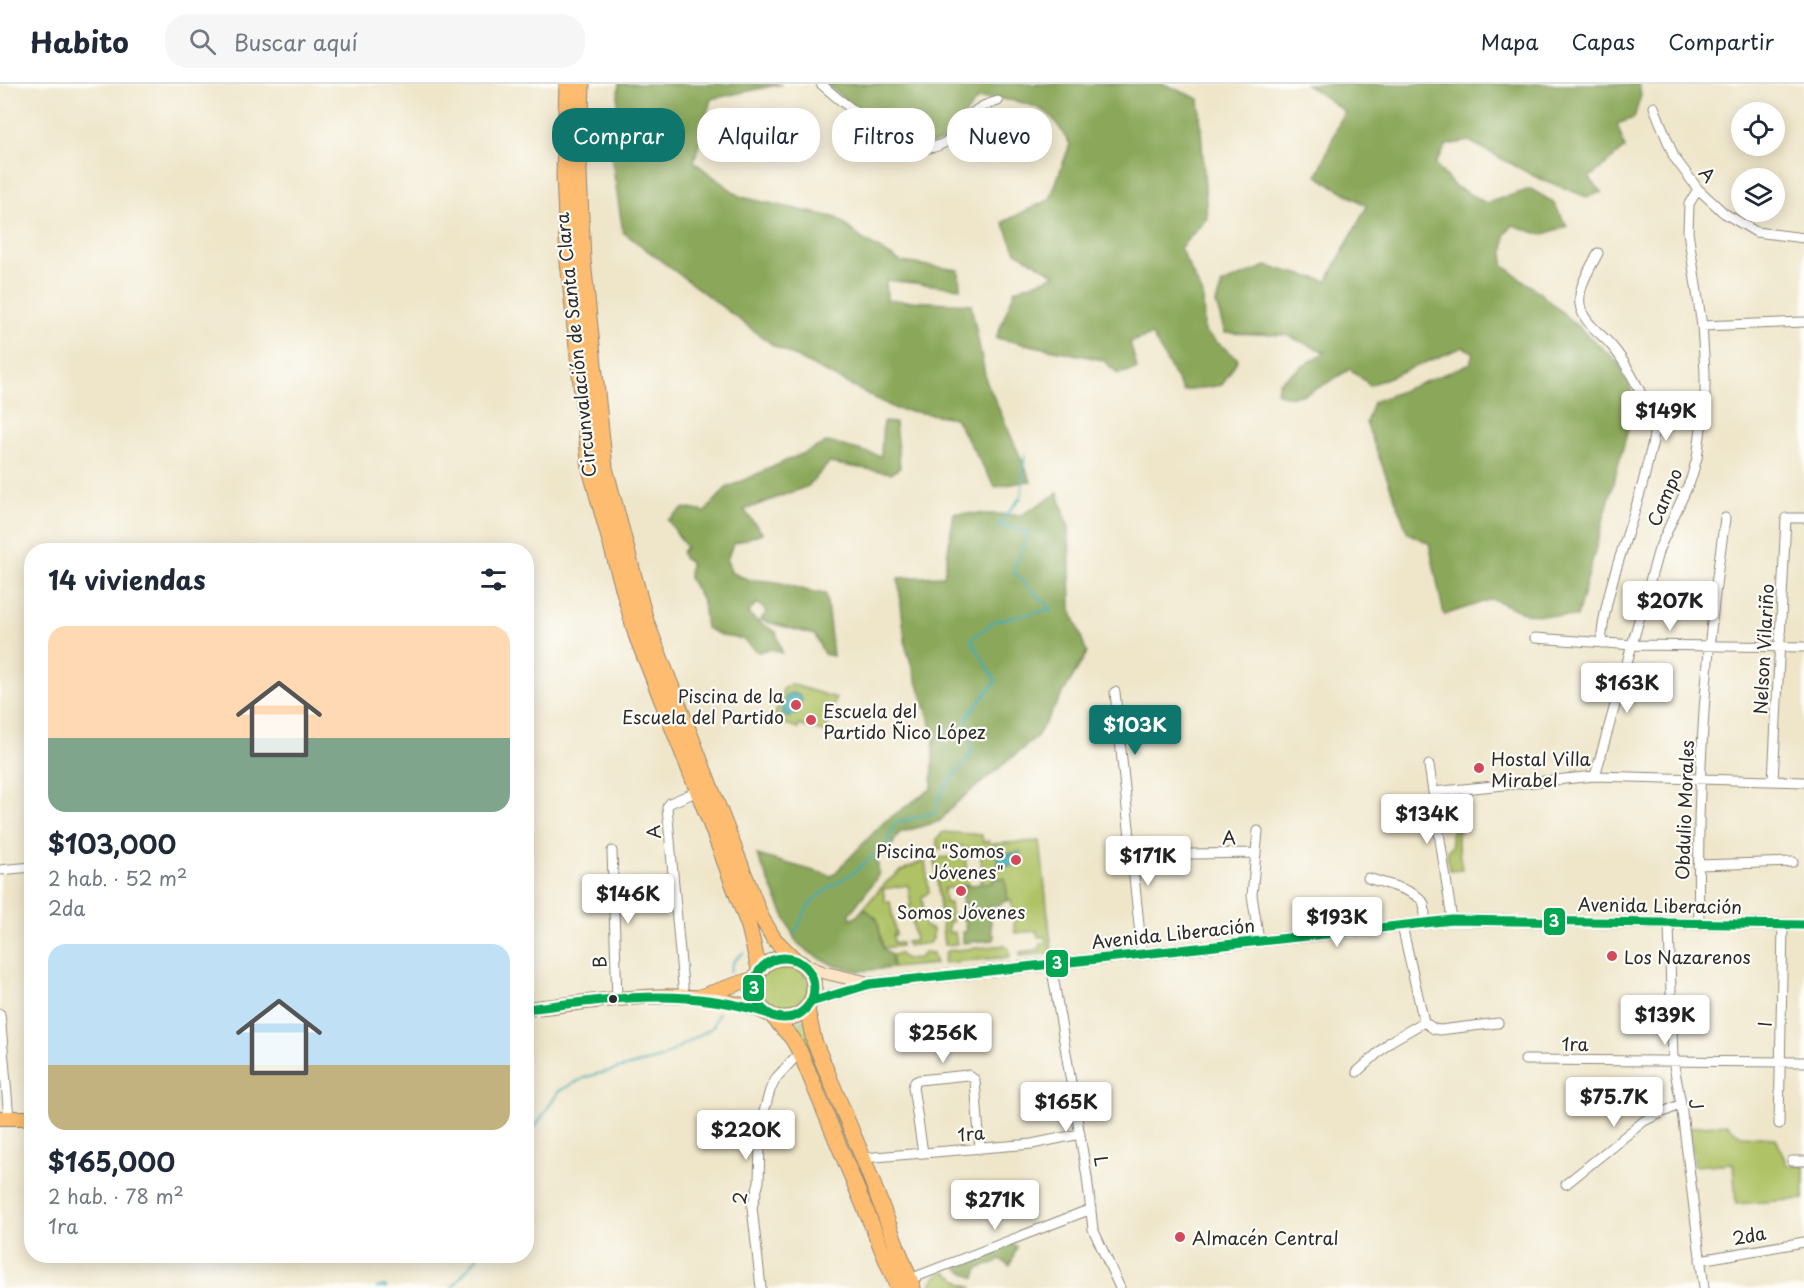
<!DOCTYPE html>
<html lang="es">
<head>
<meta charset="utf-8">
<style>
  :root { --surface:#fff; --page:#f6f6f7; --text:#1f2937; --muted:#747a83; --line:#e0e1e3; --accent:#0f766e }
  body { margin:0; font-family:"Playpen Sans",sans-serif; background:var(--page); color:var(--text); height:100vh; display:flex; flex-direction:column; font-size:22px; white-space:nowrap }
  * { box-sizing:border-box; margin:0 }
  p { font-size:20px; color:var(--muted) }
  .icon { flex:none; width:33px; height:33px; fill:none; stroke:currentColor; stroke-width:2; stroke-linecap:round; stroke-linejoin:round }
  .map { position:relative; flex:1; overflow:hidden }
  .drawer { position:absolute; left:24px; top:459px; width:510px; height:720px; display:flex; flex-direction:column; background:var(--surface); border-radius:24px; box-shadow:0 3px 15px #0003 }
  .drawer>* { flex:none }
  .hud { position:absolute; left:552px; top:24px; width:570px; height:54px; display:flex; gap:12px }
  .tools { position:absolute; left:1731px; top:18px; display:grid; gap:12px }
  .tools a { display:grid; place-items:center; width:54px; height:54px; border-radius:50%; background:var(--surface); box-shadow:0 3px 15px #0003; font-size:30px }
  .price { position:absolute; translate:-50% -51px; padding:0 14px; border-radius:6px; background:#fff; color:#222; font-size:20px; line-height:39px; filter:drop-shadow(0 2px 3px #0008) }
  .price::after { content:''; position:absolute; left:50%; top:36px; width:18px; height:14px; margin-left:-9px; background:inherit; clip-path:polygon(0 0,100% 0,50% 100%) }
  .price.active { background:var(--accent); color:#fff }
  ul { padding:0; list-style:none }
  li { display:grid; align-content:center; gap:12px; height:318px; padding:0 24px }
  li span { display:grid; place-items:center; height:186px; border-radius:18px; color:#555 }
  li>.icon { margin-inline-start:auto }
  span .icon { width:108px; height:108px; fill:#fffc; stroke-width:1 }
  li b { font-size:26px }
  h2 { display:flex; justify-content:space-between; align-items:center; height:72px; padding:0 24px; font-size:26px }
  .pill { padding:0 21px; border-radius:24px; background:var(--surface); box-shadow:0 3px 15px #0003; font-size:21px; line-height:54px }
  .pill.active { background:var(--accent); color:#fff }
  header { display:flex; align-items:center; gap:36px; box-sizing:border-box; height:84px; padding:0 30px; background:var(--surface); border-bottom:2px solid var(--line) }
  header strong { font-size:28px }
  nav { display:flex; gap:33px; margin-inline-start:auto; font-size:21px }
  .search { width:420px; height:54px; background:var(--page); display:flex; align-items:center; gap:15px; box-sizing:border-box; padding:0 21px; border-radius:24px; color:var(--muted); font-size:22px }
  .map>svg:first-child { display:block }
</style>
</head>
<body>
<header>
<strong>Habito</strong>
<div class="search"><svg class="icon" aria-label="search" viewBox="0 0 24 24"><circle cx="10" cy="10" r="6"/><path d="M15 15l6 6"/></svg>Buscar aquí</div>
<nav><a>Mapa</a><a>Capas</a><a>Compartir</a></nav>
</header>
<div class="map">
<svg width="1804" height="1204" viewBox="0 0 1804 1204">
  <rect width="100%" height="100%" fill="#fdfcf7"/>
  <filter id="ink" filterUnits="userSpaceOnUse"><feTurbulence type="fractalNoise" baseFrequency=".0167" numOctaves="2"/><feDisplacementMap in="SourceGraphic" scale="12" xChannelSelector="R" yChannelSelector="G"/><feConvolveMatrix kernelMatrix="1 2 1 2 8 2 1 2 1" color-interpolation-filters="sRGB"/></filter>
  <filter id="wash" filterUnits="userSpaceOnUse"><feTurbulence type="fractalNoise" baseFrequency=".008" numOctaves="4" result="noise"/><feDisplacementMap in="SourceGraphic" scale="24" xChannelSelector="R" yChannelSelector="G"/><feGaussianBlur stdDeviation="1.35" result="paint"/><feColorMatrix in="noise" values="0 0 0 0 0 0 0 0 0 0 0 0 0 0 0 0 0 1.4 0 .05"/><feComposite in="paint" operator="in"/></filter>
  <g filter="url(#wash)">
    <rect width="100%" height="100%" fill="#efe6ca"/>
    <path fill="#afc265" stroke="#6d7648" stroke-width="1.5" d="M 790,600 L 836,614 L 826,649 L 799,641 L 798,644 L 783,639 L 783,636 L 774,634 L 783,605 Z
      M 1454,740 L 1460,741 L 1457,754 L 1462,785 L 1449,786 L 1447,767 L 1452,762 L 1451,753 Z
      M 943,748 L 982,751 L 983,758 L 989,757 L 989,760 L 1040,757 L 1052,869 L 1020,872 L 1020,868 L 1040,865 L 1040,860 L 1046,859 L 1045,853 L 1038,853 L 1037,847 L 1015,849 L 1011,816 L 1008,816 L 1005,794 L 993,795 L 993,799 L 980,800 L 980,797 L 983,797 L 980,764 L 964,765 L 963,762 L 937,765 L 937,755 Z
      M 965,772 L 968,801 L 944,805 L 945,819 L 950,819 L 952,838 L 948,839 L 949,849 L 955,848 L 957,860 L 944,861 L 935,777 L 937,774 Z
      M 925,777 L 929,808 L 922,813 L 924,829 L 908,831 L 906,823 L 911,822 L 908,801 L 883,805 L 885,818 L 890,818 L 896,851 L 893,851 L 894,859 L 901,859 L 901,862 L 883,864 L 877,835 L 864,824 C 882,801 896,785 925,777 Z
      M 924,835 L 925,843 L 933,845 L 933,855 L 929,859 L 907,862 L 906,858 L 915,857 L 912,836 Z
      M 1005,861 L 1009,865 L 1010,873 L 943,879 L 944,874 L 947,872 L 944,870 L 947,867 Z
      M 924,868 L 933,869 L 936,880 L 893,884 L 891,871 L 900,870 L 905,875 L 920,874 Z
      M759 904a25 25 0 1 1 50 0a25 25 0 1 1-50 0Z
      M 805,935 L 899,1181 L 897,1182 L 805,959 L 791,940 Z
      M 1727,1040 L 1741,1052 L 1776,1054 L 1787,1081 L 1804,1082 L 1804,1115 L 1736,1120 L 1733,1079 L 1695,1082 L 1689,1043 Z
      M 944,1188 C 955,1191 961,1202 973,1204 L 929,1204 L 936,1192 Z"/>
    <path fill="#8ba85a" stroke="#5b6a42" stroke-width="1.5" d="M 619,0 L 782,0 L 711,15 L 694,78 L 741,113 L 837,134 L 862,155 L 901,178 L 959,186 L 960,204 L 886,196 L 887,216 L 971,220 L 986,296 L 1031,397 L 995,403 L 955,334 L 896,325 L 773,261 L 623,148 L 612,77 Z
      M 826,0 L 1164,0 L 1199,15 L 1207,134 L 1180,164 L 1203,211 L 1204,248 L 1238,275 L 1222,301 L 1183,307 L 1152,251 L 1130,258 L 1137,285 L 1118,290 L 1103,276 L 996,254 L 1015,206 L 1056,191 L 1016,168 L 1003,138 L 1050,115 L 1070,60 C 1063,51 1056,35 1047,29 C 1027,16 1001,14 978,15 C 966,27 956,49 941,57 C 907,75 851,20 826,0 Z
      M 1306,0 L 1639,0 L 1641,11 L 1634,34 L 1617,40 L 1625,64 L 1589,94 L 1602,108 L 1587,113 L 1536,93 L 1469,57 L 1447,61 L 1435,80 L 1454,102 L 1486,119 L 1531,105 L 1553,118 L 1567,142 L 1542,151 L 1513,141 L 1505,151 L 1503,181 L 1540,209 L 1618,278 L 1636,316 L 1577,533 L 1527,530 L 1492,515 L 1444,531 L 1429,459 L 1408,449 L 1366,339 L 1373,318 L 1470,280 L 1473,268 L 1463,263 L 1370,301 L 1350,285 C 1331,296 1297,323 1277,308 L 1279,298 L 1325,268 L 1286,251 L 1225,249 L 1216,219 L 1222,200 L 1266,182 L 1327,197 L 1367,122 L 1317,92 L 1344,27 Z
      M 883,338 L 895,339 L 900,384 L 891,389 L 829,379 L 808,402 L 744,426 L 762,449 L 733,460 L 727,476 L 731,488 C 751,500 761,494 781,499 C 798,503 808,509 826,510 L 833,572 L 824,570 L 815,551 L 760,536 L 767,528 L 757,519 L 748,529 L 758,538 L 776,548 L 782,569 L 771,565 L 758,568 L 742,555 L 723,552 L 706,544 L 703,518 L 689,494 L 690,478 L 683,474 L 682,468 L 686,463 L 668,436 L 684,424 L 705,428 L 726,404 L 828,358 L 881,372 Z
      M 1058,409 L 1069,444 L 1071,525 L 1087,569 L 1036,654 L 955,720 L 940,737 L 899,749 L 890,765 L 877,775 L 879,791 L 850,829 L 850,834 L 856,833 L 864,824 L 877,835 L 883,864 L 891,871 L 893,884 L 859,887 L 833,881 L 812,870 L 796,858 L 757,771 L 832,792 L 884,738 L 932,704 L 934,649 L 906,564 L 898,494 L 944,492 L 954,429 L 1022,431 Z
      M 1005,794 L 1008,816 L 998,821 L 989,822 L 992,850 L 994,851 L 994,856 L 963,859 L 962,848 L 966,847 L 964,835 L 961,835 L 960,824 L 963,823 L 961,802 L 993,799 L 993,795 Z
      M 1014,1160 L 1017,1163 L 1010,1182 L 1001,1176 L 978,1185 L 975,1194 L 958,1185 L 958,1182 Z"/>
    <path fill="#3aabb5" stroke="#326b70" stroke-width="1.5" d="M 791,609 L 799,611 L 802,616 L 797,630 L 790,631 L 790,634 L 784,632 L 782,628 L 786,612 Z
      M 1021,768 L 1022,780 L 999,783 L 997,771 Z"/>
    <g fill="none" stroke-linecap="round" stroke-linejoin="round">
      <path stroke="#3aabb5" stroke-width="2" d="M 795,850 C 810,810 821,810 855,787 C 865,779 873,771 885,764 L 895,739 L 934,729 L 943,705 L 972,669 L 967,633 L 996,597 L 971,555 L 995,537 L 1052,525 L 1013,488 L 1029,447 L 998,441 L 1021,413 L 1025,369
        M 730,888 L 734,877 L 744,868
        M 526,1084 L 532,1048 L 559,1007 L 586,993 L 661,974 L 713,943 L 718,929
        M 377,1204 L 385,1202 L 386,1204
        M 452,1204 L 478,1172"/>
    </g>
  </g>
  <g filter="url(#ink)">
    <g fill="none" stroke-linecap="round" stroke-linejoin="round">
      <g stroke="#8d887a" stroke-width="11">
        <path id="minor" d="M 821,0 C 831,9 842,18 853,26 C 877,45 912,77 944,59 C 957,51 962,38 973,29 C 980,22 989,20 998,17
          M 1654,23 L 1674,73 L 1698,105 L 1724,129 L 1756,148 L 1804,154
          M 1598,169 C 1590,185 1575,206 1581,225 C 1585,239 1601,250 1610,260 C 1625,276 1654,328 1654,350 C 1653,362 1648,375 1646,386 C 1633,444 1605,500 1601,559
          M 1702,242 L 1804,238
          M 1535,554 L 1634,561 L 1804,563
          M 1115,608 L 1142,870
          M 1429,681 L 1452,836
          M 1595,692 L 1659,465 L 1691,395 L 1697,374 L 1705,314 L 1705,288 L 1702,242 L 1688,148 L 1689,120 L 1698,105
          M 1773,697 L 1786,434 L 1804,434
          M 1433,708 L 1595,692 L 1804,698
          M 1258,747 L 1252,811 L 1259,857
          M 612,767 L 617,915
          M 1131,771 L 1256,769
          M 1698,781 L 1793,778
          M 0,786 L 32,783
          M 1368,794 C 1381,799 1419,806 1424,820 C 1425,826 1425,833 1425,839
          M 1669,840 L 1673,976 L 1681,1020 L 1704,1204
          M 1699,840 C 1696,704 1705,568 1725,434
          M 1402,842 L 1424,938
          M 1051,880 L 1087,1093 L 1093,1145 L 1120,1204
          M 684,913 L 667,723 L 670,719 L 698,707
          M 0,930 L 9,1034
          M 1525,976 L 1804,978
          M 1357,988 L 1391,957 L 1424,938 L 1434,945 L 1440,946 L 1498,939
          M 1779,1040 L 1783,841
          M 923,1069 L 913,1003 L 915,998 L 919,996 L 968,991 L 975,996 L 980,1065
          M 863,1074 L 1032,1060 L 1080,1050
          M 1792,1077 L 1804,1077
          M 1566,1100 L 1644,1037 L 1681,1020
          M 1700,1176 L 1804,1158
          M 905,1197 L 1091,1125
          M 761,1204 L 752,1123 L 759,1098 L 760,1060 L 762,1035 L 770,1006 L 777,993 L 800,968"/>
      </g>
      <g stroke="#8d887a" stroke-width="14">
        <path id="secondary" d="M 803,880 L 822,888 L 869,899
          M 811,918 L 870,900 L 1452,836 L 1804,841"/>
      </g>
      <g stroke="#8d887a" stroke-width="16">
        <path id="primary" d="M 701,912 L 755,894
          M 526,925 C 603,917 693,899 766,929
          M 0,1034 L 32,1034"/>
      </g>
      <g stroke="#8d887a" stroke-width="17">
        <path id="trunk" d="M 567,0 L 564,92 L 568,178 L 590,385 L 636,551 L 708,733 L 749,843 L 759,885
          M 582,0 L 579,90 L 583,177 L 605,384 L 646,537 L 761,833 L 774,855 L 795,876
          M754 904a30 30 0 1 1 60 0a30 30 0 1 1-60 0Z
          M 807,925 L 814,957 L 863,1074 L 913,1204
          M 773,933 L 792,954 L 800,968 L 898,1204"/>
      </g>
      <use href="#minor" stroke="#fff" stroke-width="9"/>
      <use href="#secondary" stroke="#fee4c5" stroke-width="12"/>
      <use href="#primary" stroke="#fdbc6f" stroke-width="14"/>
      <use href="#trunk" stroke="#fdbc6f" stroke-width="15"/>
      <g stroke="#fdfcf7" stroke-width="14">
        <path id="bus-1" d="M754 904a30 30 0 1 1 60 0a30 30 0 1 1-60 0Z
          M 811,918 L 870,900 L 1452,836 L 1804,841
          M 526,925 C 611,915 683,902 766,929"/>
      </g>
      <use href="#bus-1" stroke="#00a651" stroke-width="9"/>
    </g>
  </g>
  <g fill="#d1495b" stroke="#fdfcf7" stroke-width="2">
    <circle cx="796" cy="621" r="6"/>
    <circle cx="811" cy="636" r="6"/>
    <circle cx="1479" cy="684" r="6"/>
    <circle cx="1016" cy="776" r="6"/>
    <circle cx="961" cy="807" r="6"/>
    <circle cx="1612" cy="872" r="6"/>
    <circle cx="1180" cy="1153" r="6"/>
  </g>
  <circle fill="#2b2b2b" stroke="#fdfcf7" stroke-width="2" cx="613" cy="915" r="5"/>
  <g text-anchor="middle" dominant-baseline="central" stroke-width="4.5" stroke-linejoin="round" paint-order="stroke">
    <g font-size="18" fill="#2b2b2b" stroke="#fdfcf7">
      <text transform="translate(1708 90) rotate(49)">A</text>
      <text transform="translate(575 261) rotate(-96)">Circunvalación de Santa Clara</text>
      <text transform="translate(1664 413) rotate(-67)">Campo</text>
      <text transform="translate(1763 565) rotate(-87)">Nelson Vilariño</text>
      <text transform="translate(1684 726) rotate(-88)">Obdulio Morales</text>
      <text transform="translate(653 748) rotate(-95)">A</text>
      <text transform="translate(1229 753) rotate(-1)">A</text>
      <text transform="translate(1660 821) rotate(1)">Avenida Liberación</text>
      <text transform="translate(1173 849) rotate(-6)">Avenida Liberación</text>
      <text transform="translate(599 878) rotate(-92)">B</text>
      <text transform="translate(1764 940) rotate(-89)">I</text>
      <text x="1575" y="959">1ra</text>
      <text transform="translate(1697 1020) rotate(82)">J</text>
      <text transform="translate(971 1049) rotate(-5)">1ra</text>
      <text transform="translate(1102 1077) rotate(81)">L</text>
      <text transform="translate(739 1114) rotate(-80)">2</text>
      <text transform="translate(1749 1151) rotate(-10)">2da</text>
    </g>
    <g font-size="18" fill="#2b2b2b" stroke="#fdfcf7" text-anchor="start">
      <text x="784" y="611" text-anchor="end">Piscina de la<tspan x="784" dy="21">Escuela del Partido</tspan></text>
      <text x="823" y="626">Escuela del<tspan x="823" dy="21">Partido Ñico López</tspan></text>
      <text x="1491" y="674">Hostal Villa<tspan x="1491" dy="21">Mirabel</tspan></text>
      <text x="1004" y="766" text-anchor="end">Piscina "Somos<tspan x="1004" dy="21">Jóvenes"</tspan></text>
      <text x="961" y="827" text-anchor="middle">Somos Jóvenes</text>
      <text x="1624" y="872">Los Nazarenos</text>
      <text x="1192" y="1153">Almacén Central</text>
    </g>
  </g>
  <g stroke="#fdfcf7" stroke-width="2">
    <rect x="1543" y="823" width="23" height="29" rx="6" fill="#00a651"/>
    <rect x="1045" y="865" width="24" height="29" rx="6" fill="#00a651"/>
    <rect x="742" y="890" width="23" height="28" rx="6" fill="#00a651"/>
  </g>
  <g font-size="16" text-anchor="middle" font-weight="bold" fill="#fff">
    <text x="1554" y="843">3</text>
    <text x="1057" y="885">3</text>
    <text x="754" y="910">3</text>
  </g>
</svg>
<div class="tools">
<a><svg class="icon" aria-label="locate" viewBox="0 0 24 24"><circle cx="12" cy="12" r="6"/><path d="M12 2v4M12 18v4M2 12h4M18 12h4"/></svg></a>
<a><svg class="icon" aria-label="layers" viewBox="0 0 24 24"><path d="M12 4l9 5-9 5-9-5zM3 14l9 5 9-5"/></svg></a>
</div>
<b class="price" style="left:1666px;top:358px">$149K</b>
<b class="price" style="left:1670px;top:548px">$207K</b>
<b class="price" style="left:1627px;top:630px">$163K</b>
<b class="price active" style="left:1135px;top:672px">$103K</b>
<b class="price" style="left:1427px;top:761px">$134K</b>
<b class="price" style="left:1148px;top:803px">$171K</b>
<b class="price" style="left:628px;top:841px">$146K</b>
<b class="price" style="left:1337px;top:864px">$193K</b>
<b class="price" style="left:1665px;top:962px">$139K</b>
<b class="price" style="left:943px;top:980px">$256K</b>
<b class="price" style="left:1614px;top:1044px">$75.7K</b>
<b class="price" style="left:1066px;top:1049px">$165K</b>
<b class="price" style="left:746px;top:1077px">$220K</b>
<b class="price" style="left:995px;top:1147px">$271K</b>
<div class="hud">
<a class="pill active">Comprar</a>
<a class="pill">Alquilar</a>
<a class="pill">Filtros</a>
<a class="pill">Nuevo</a>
</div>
<section class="drawer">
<h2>14 viviendas<svg class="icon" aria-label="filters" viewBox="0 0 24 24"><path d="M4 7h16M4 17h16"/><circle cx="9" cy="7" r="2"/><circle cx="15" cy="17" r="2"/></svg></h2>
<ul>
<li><span style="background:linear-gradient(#ffd9b3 60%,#7fa58c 0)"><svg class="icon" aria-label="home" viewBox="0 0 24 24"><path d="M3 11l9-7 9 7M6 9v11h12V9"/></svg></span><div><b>$103,000</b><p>2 hab. · 52 m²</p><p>2da</p></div></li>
<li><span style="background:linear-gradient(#bfe0f5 65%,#c2b280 0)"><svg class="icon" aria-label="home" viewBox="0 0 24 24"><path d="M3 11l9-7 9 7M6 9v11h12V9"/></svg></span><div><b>$165,000</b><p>2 hab. · 78 m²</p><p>1ra</p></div></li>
</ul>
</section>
</div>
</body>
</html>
